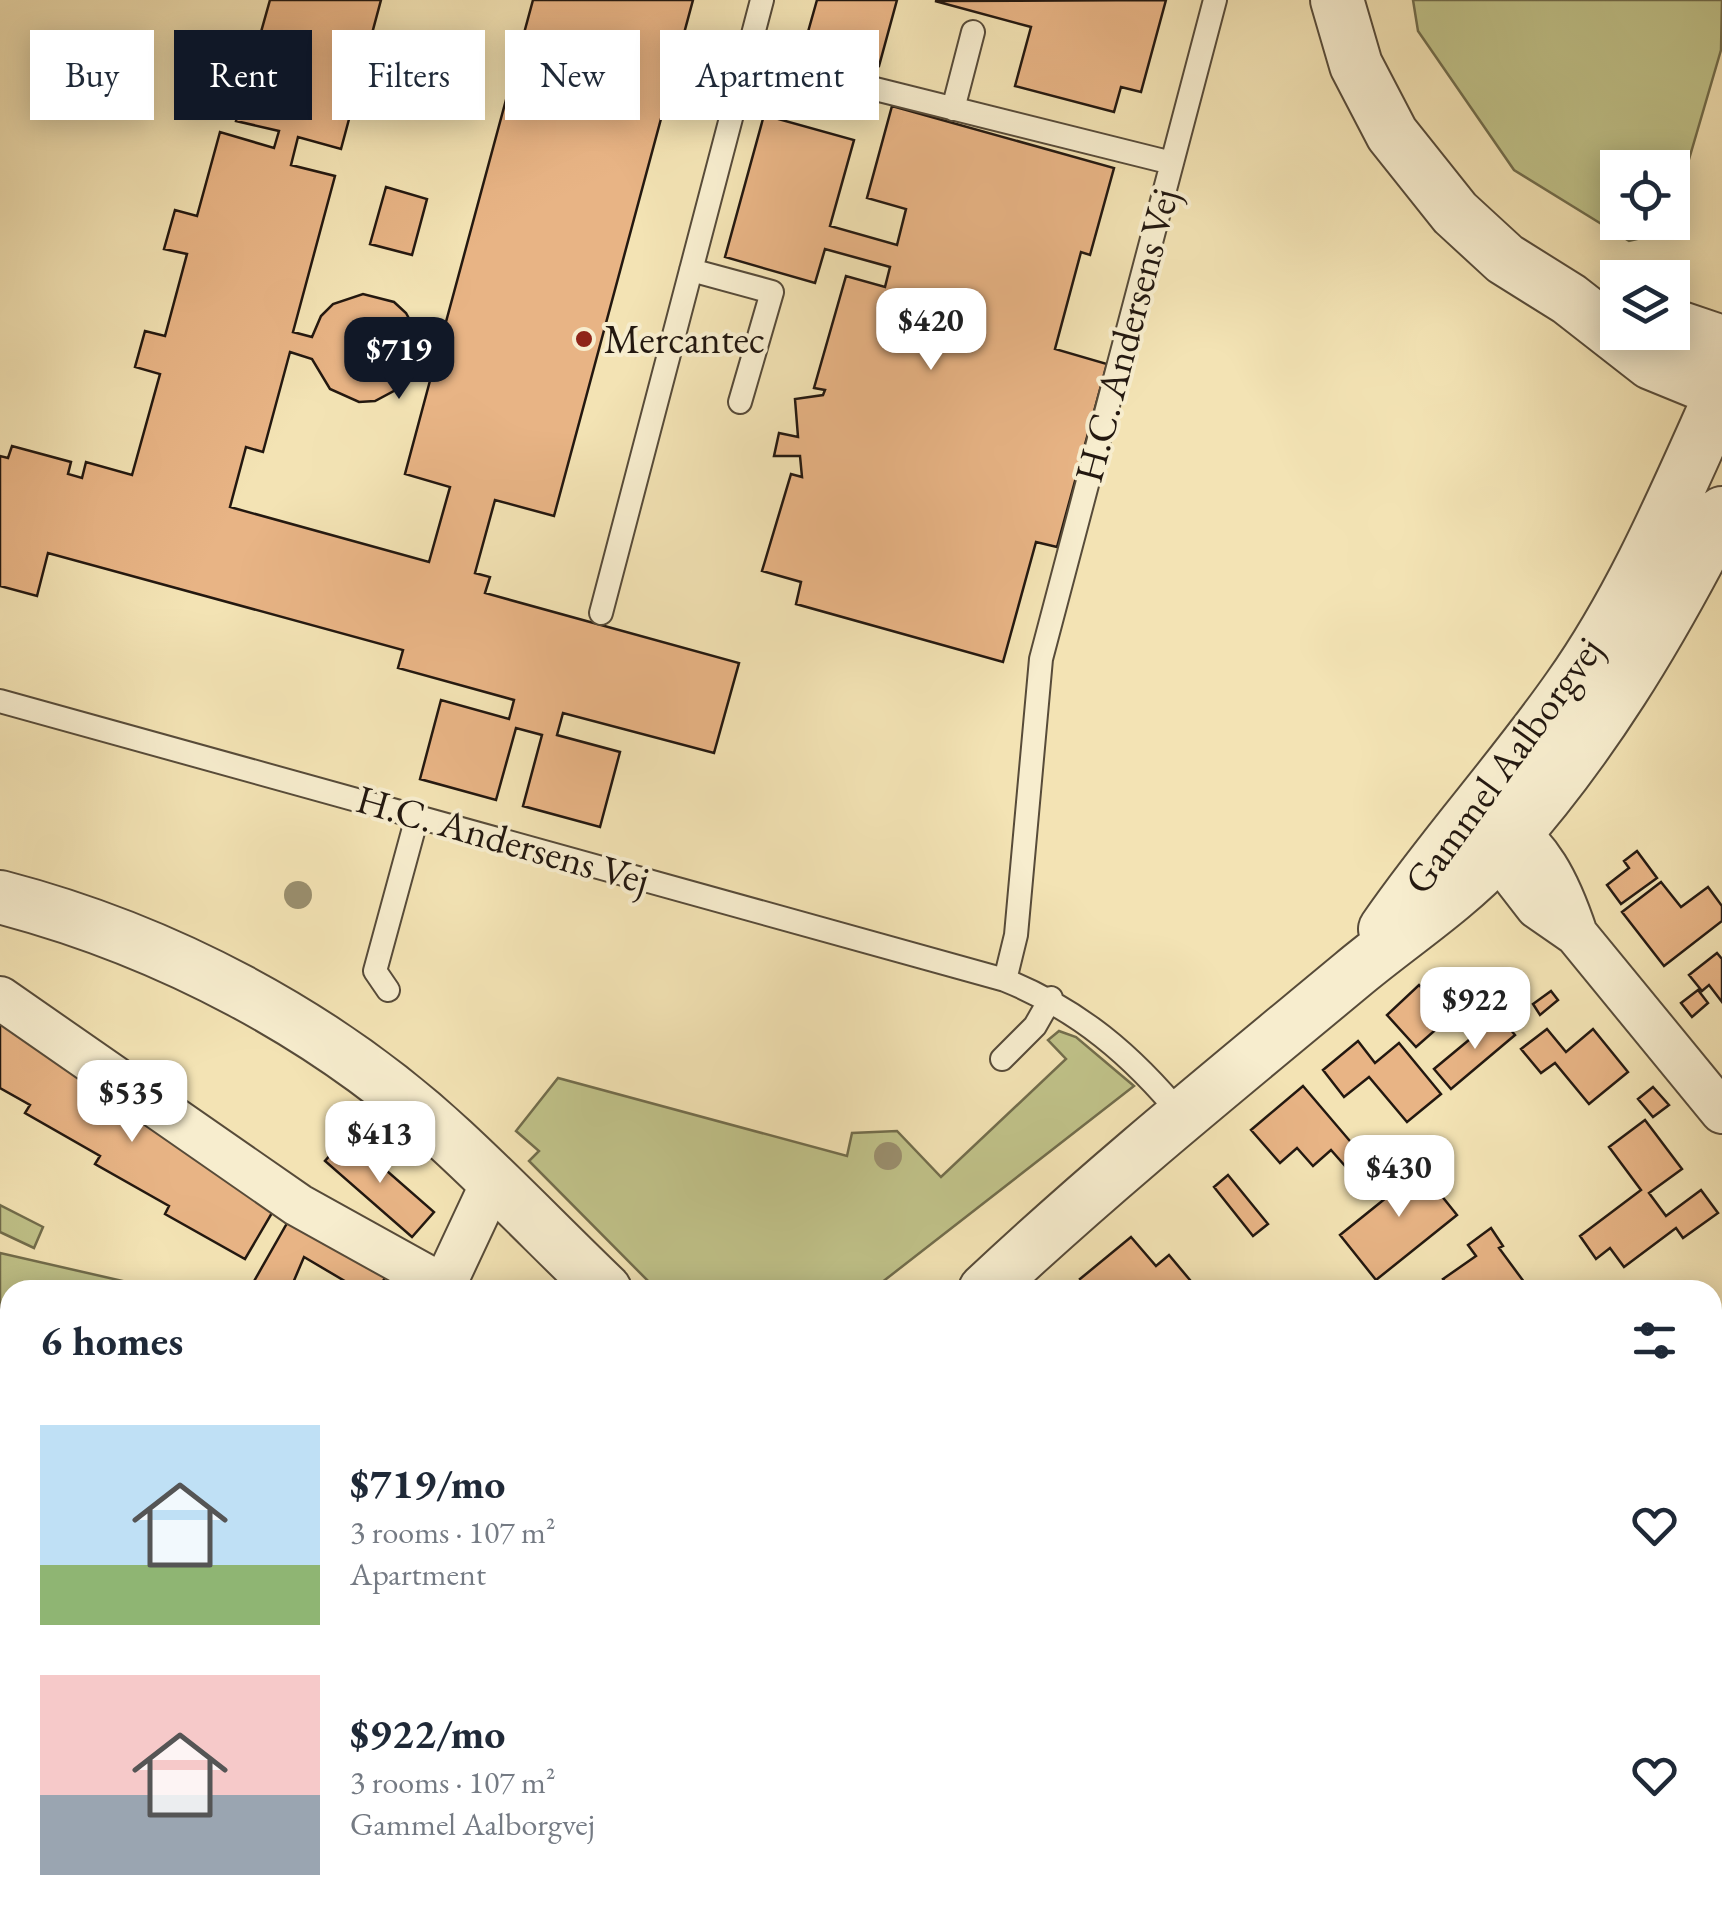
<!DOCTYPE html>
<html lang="en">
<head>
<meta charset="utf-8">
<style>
  :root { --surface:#fff; --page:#f6f6f7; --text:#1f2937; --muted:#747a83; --accent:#111827 }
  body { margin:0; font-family:"EB Garamond",serif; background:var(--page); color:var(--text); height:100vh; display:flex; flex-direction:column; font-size:38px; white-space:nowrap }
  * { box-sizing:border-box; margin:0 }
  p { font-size:32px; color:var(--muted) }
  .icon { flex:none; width:55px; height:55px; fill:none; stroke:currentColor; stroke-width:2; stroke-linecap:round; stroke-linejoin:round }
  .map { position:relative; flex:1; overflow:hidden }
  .sheet { position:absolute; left:0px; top:1280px; width:1722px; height:642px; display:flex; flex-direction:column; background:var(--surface); border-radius:30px 30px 0 0; box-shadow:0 5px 25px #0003 }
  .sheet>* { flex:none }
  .guide { position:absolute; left:30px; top:30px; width:1000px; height:90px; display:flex; gap:20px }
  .fabs { position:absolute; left:1600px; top:150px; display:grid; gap:20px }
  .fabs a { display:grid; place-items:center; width:90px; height:90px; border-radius:0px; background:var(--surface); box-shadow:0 5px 25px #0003; font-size:50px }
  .price { position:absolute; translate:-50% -85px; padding:0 22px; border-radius:20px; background:#fff; color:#222; font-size:32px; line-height:65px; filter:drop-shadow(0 2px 5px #0008) }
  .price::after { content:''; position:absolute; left:50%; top:60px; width:30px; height:22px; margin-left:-15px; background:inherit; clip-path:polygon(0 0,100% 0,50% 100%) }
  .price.on { background:var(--accent); color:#fff }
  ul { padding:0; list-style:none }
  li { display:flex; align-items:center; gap:30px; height:250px; padding:0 40px }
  li span { display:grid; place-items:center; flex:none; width:280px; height:200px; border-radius:0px; color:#555 }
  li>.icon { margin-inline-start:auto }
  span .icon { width:120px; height:120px; fill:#fffc; stroke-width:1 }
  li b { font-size:42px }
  h2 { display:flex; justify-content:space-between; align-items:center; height:120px; padding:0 40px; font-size:42px }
  .chip { padding:0 35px; border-radius:0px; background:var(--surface); box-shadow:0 5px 25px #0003; font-size:35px; line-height:90px }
  .chip.on { background:var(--accent); color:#fff }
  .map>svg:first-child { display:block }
</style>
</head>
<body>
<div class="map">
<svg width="1722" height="1922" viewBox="0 0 1722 1922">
  <rect width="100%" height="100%" fill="#f3e3b4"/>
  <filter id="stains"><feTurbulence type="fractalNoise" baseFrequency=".002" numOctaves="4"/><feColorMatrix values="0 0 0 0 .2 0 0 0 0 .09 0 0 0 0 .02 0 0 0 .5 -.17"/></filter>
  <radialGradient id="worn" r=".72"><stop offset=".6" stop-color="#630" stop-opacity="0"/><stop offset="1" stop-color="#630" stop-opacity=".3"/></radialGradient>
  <path fill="#c0c289" stroke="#726d4c" stroke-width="2.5" d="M 1413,0 L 1722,0 L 1721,50 L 1673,214 L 1672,168 L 1618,168 L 1618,222 L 1670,223 L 1667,232 L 1629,241 L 1514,170 L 1418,31 Z
    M 1059,1031 L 1076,1037 L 1134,1086 L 872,1290 L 657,1290 L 529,1161 L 539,1151 L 516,1131 L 558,1078 L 847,1156 L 852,1133 L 897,1131 L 941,1177 L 1066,1059 L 1048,1040 Z
    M 0,1205 L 43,1227 L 34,1248 L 0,1232 Z
    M 0,1253 L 162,1290 L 10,1290 L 10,1702 L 0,1710 Z"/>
  <path fill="#e8b485" stroke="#231810" stroke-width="2.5" fill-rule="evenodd" d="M 270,0 L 381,0 L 341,149 L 298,137 L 291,165 L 335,176 L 293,332 L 312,337 L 321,316 L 333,304 L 363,294 L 394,302 L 406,313 L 419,337 L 440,344 L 533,0 L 693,0 L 554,516 L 495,500 L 475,573 L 490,577 L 485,593 L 739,663 L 714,753 L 563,713 L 557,735 L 620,752 L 600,827 L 523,806 L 542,735 L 516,728 L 496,800 L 420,779 L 441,700 L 509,719 L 514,700 L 398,668 L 403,650 L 48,553 L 37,596 L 0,586 L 0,456 L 8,458 L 12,446 L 71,462 L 68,474 L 82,478 L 86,462 L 132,475 L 160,374 L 135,367 L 145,331 L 165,336 L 187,254 L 164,249 L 175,210 L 197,216 L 220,132 L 274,148 L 279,131 L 236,121 ZM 290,352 L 312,359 L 330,389 L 359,402 L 375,401 L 403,386 L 418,358 L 435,362 L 405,474 L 450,487 L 429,562 L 230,507 L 246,447 L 263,452 Z
    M 817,0 L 897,0 L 879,66 L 804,46 Z
    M 1166,0 L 1141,92 L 1121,87 L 1114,112 L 1015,86 L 1031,27 L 935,1 Z
    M 892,106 L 1114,168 L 1090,255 L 1081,252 L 1055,349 L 1107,364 L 1057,547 L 1036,542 L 1003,662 L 796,604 L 801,582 L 762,571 L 791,474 L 802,477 L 800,456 L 774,456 L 779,433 L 798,437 L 795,399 L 823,395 L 825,390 L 814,388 L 846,276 L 885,287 L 890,267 L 825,249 L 815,283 L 725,257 L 764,115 L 854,140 L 830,226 L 897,245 L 906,209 L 867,198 Z
    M 386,187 L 427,199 L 412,255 L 370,244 Z
    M 1637,851 L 1657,878 L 1621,904 L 1607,885 L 1629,868 L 1624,861 Z
    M 1661,882 L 1681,907 L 1708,887 L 1722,906 L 1722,921 L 1664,966 L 1622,912 Z
    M 1717,953 L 1722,959 L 1722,1002 L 1709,985 L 1702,991 L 1689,975 Z
    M 1419,985 L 1449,1018 L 1416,1047 L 1387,1015 Z
    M 1698,990 L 1708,1003 L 1692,1017 L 1681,1003 Z
    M 1551,991 L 1558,1000 L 1540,1015 L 1533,1004 Z
    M 1499,1015 L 1515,1035 L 1451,1089 L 1434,1069 Z
    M 0,1017 L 276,1206 L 245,1259 L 165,1214 L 169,1206 L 95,1164 L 100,1156 L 25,1113 L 30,1105 L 0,1088 Z
    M 1547,1029 L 1566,1052 L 1593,1029 L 1628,1072 L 1589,1104 L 1555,1063 L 1541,1073 L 1521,1049 Z
    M 1358,1041 L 1375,1063 L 1399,1043 L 1441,1094 L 1407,1122 L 1369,1077 L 1344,1097 L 1323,1070 Z
    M 1303,1086 L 1361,1154 L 1346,1167 L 1331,1150 L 1313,1166 L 1297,1148 L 1280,1163 L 1251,1130 Z
    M 1653,1087 L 1669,1105 L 1653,1117 L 1638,1099 Z
    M 1645,1120 L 1682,1169 L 1649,1193 L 1666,1216 L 1701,1190 L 1718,1213 L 1683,1238 L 1676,1228 L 1624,1267 L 1610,1248 L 1596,1259 L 1580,1236 L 1641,1190 L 1609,1147 Z
    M 347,1136 L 434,1212 L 412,1237 L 325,1161 Z
    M 1408,1154 L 1457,1215 L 1376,1280 L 1340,1235 L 1397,1189 L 1384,1173 Z
    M 1228,1175 L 1268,1224 L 1253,1236 L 1214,1187 Z
    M 294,1211 L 391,1267 L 378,1290 L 360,1290 L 304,1257 L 290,1290 L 249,1290 Z
    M 1491,1228 L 1503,1246 L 1499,1248 L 1530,1290 L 1451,1290 L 1443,1279 L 1476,1256 L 1468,1245 Z
    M 1131,1237 L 1156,1266 L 1169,1255 L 1195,1286 L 1190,1290 L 1089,1290 L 1080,1279 Z
    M 1722,1683 L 1722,1751 L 1712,1758 L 1712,1690 Z
    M 1717,1806 L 1722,1813 L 1722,1870 L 1716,1874 L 1712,1809 Z
    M 10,1833 L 10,1912 L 21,1912 L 15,1922 L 0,1922 L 0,1846 Z
    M 296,1912 L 334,1912 L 342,1922 L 286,1922 Z
    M 389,1912 L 603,1912 L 611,1922 L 397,1922 Z
    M 882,1912 L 918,1912 L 925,1922 L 869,1922 Z
    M 1441,1912 L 1461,1912 L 1467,1922 L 1426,1922 Z
    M 1614,1912 L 1620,1912 L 1627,1922 L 1601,1922 Z
    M 1638,1912 L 1678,1912 L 1664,1922 L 1639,1922 L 1634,1915 Z"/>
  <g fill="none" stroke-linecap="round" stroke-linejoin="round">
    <g stroke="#574b39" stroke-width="26">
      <path id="service" d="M 747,57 L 1172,163
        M 953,109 L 973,32
        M 691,270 L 772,292 L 740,402
        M 601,613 L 762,0
        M 0,701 L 1005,980 C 1079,1010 1132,1055 1183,1117
        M 1005,980 L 1016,935 L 1041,659 L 1215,0
        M 388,990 L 375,971 L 417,817
        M 1002,1059 L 1035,1026 L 1051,998
        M 681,1912 L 687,1920 L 697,1912"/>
    </g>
    <g stroke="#574b39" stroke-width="46">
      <path id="minor" d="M 1493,816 C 1540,841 1560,886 1576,934
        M 1484,826 L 1496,854 L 1537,907 L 1576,934 L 1722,1112
        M 0,998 L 298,1205 L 444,1286
        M 442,1290 L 493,1181
        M 1015,1912 L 1021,1922
        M 1522,1912 L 1528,1922
        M 793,1922 L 806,1912"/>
    </g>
    <g stroke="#574b39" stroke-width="56">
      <path id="tertiary" d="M 1337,0 L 1356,65 L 1392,134 L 1455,213 L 1505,259 L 1569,299 L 1651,363 L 1722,392
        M 1672,325 L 1722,342
        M 0,897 C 165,940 326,1024 452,1141 C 504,1189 554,1241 605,1290
        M 1385,929 C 1442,846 1511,771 1569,688 C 1633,598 1677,492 1722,392
        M 985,1290 C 1102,1180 1229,1077 1353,974 C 1401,934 1454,900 1498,853 C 1591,751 1660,635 1722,513
        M 238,1922 L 250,1912"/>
    </g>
    <use href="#service" stroke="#f7edce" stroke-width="22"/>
    <use href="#minor" stroke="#f7edce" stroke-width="42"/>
    <use href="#tertiary" stroke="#f7edce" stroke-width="52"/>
  </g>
  <g fill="#9a8f6e">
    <circle cx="298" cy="895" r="14"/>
    <circle cx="888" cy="1156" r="14"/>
  </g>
  <circle fill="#8f2418" stroke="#f7edce" stroke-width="4" cx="584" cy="339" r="10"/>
  <g text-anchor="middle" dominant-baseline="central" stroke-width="8" stroke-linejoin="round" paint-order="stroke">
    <g font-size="40" fill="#231810" stroke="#f7edce">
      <text transform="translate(1126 335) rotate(-75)">H.C. Andersens Vej</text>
      <text transform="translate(1503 765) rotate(-54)">Gammel Aalborgvej</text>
      <text transform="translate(503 839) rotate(16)">H.C. Andersens Vej</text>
    </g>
    <g font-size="40" fill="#231810" stroke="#f7edce" text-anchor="start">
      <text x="604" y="339">Mercantec</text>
    </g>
  </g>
  <rect width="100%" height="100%" filter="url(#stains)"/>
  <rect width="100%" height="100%" fill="url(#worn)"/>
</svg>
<div class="fabs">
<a><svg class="icon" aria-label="locate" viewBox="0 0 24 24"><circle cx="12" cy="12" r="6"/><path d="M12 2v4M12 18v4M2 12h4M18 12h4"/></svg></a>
<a><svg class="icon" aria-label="layers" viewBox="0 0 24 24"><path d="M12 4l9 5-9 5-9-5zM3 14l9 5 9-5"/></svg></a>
</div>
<b class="price" style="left:931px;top:373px">$420</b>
<b class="price on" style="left:399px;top:402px">$719</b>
<b class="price" style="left:1475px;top:1052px">$922</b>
<b class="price" style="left:132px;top:1145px">$535</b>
<b class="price" style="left:380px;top:1186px">$413</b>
<b class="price" style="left:1399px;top:1220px">$430</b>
<div class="guide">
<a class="chip">Buy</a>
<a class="chip on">Rent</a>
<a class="chip">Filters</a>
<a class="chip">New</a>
<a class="chip">Apartment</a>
</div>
<section class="sheet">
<h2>6 homes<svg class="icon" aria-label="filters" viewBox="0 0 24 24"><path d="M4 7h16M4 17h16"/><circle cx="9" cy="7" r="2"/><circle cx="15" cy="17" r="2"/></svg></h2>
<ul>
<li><span style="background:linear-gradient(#bfe0f5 70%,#8fb573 0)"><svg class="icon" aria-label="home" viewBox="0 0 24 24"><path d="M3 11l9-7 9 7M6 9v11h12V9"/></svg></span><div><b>$719/mo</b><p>3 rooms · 107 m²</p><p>Apartment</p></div><svg class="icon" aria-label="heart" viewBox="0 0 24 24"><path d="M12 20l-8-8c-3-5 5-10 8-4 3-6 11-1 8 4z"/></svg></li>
<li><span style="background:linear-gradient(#f6c9c9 60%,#9aa5b1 0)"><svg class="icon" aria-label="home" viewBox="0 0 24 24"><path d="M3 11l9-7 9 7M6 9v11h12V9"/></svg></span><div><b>$922/mo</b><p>3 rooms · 107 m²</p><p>Gammel Aalborgvej</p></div><svg class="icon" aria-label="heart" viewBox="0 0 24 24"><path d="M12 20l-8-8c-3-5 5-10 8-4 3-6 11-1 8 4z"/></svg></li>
</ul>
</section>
</div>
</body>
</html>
